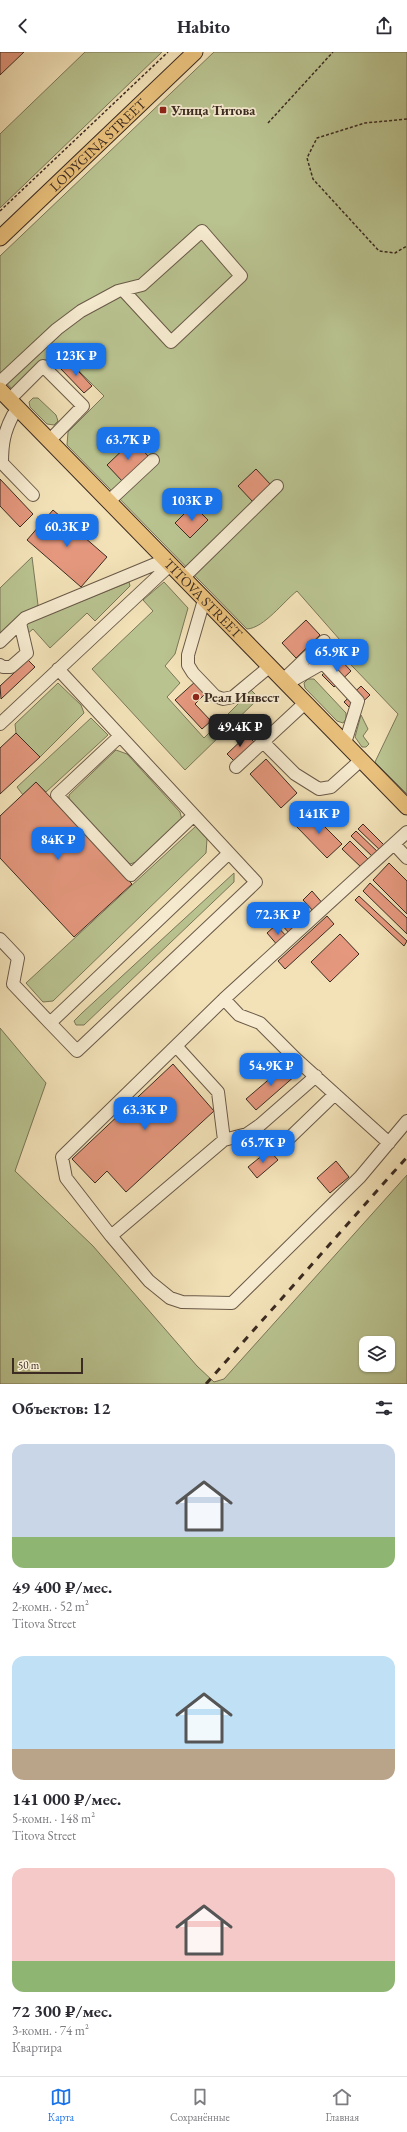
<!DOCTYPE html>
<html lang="ru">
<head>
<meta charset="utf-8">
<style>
  :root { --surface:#fff; --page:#f7f7f7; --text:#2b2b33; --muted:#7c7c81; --line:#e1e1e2; --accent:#1a73e8 }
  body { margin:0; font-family:"EB Garamond",serif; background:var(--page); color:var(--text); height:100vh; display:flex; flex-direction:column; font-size:15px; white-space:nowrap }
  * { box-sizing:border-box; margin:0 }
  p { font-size:13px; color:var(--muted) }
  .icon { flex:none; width:22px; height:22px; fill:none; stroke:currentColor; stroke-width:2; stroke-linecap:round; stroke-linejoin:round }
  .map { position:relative; height:1332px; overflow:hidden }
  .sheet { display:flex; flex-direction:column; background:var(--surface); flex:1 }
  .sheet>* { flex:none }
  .buttons { position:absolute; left:359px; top:1284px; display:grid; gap:8px }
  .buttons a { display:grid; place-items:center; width:36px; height:36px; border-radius:8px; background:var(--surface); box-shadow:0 1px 3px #0004; font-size:20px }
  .scale { position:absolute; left:12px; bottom:10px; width:71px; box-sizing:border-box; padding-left:4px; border:2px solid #3b2b22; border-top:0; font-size:11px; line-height:14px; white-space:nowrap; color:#3b2b22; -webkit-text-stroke:3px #f7ecd1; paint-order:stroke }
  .price { position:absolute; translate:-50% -34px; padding:0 9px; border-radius:8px; background:var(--accent); color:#fff; font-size:13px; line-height:26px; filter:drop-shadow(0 1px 2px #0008) }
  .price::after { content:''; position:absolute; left:50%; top:24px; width:12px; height:9px; margin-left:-6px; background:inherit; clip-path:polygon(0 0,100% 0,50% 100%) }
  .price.on { background:#222; color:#fff }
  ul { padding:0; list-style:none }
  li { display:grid; align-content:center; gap:8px; height:212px; padding:0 12px }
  li span { display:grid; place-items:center; height:124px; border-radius:12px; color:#555 }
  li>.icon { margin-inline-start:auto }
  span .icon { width:72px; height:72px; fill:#fffc; stroke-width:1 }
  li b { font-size:17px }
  h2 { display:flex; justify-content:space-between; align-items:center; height:48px; padding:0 12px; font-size:17px }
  header { display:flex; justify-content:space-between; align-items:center; height:52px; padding:0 12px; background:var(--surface); font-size:18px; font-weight:700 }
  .dock { display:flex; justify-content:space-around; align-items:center; height:56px; border-top:1px solid var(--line); background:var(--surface); font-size:11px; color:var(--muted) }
  .dock a { display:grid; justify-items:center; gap:2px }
  .dock .on { color:var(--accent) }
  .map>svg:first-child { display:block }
</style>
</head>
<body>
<header><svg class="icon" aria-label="back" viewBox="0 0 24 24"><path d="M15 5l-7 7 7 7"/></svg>Habito<svg class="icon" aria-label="share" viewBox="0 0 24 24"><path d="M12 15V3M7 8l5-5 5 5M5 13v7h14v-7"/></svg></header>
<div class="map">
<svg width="407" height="1332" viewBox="0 0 407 1332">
  <rect width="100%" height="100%" fill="#f3e2b8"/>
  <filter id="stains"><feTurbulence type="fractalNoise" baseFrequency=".005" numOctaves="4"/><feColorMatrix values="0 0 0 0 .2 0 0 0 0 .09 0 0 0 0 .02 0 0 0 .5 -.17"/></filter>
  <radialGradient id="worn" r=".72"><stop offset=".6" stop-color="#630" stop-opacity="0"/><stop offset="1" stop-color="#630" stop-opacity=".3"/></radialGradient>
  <path fill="#b9c390" stroke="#7a7759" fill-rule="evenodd" d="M 85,0 L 162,0 L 0,156 L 0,82 Z
    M 214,0 L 407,0 L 407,742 L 375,710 L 398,662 L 333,594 L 340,588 L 297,539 C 284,549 264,576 247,577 L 67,393 L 68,380 L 104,344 L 57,297 L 17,336 L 12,337 L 0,324 L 0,204 Z
    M 33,346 L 38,346 L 56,363 L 58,369 L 54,373 L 47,372 L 30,355 L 29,350 Z
    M 32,505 L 38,553 L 0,588 L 0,536 Z
    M 129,530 L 130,534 L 95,569 L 87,561 L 50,596 L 33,577 L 26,583 L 25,579 L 28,571 Z
    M 164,530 L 188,556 L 175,602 L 165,614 L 180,631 L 167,645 L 204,686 L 244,646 L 240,642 L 247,634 L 259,646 L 185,718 L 92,617 L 153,559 L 143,548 Z
    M 308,627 L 314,627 L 346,661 L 346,667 L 343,671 L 337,669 L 305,636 L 304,631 Z
    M 58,631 L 81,653 L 84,661 L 40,705 L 16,681 L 15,672 Z
    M 361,663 L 368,677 L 363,684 L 369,692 L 366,695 L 362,695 L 355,685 Z
    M 91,666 L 108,683 L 46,740 L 36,730 L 23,743 L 17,735 Z
    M 116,698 L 127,702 L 180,760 L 182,768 L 139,809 L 130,812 L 69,751 L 69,743 Z
    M 196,774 L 207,787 L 206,801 L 53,949 L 43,950 L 26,931 Z
    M 234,821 L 234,830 L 84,973 L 76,973 L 74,969 L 82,961 Z
    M 0,976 L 46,1031 L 15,1119 L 93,1194 L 197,1314 L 214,1330 L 224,1327 L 407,1123 L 407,1332 L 0,1332 ZM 366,1291 L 388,1291 L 388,1313 L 366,1313 Z"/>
  <path fill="#e5987e" stroke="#3b2b22" d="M 0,0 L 24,0 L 0,23 Z
    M 68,308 L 92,334 L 84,341 L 60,316 Z
    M 133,388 L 149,405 L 123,430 L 107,413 Z
    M 256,417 L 271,433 L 253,450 L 238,434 Z
    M 0,427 L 33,462 L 20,475 L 0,454 Z
    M 193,453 L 208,468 L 190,486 L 175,471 Z
    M 53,458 L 107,505 L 81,535 L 27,488 Z
    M 306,568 L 320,583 L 296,606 L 282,591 Z
    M 339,606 L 351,619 L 334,635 L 322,623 Z
    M 28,608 L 35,615 L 1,647 L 0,634 Z
    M 196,629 L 207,640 L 195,652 L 211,669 L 202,677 L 175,648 Z
    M 361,634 L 370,643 L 353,659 L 344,650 Z
    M 16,681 L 40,705 L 0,742 L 0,696 Z
    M 247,683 L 254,690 L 234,709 L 227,702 Z
    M 266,707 L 297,741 L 281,756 L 250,722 Z
    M 36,730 L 132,832 L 74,885 L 0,806 L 0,764 Z
    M 310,760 L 342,792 L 327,806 L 296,774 Z
    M 363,772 L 386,795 L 382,800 L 358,777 Z
    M 356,779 L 380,802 L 375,807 L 351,784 Z
    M 350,789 L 370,809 L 363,817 L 342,797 Z
    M 389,811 L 407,829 L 407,862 L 373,828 Z
    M 370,831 L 407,866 L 407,882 L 363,839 Z
    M 312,839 L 324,853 L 315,861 L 303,848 Z
    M 359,844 L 407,889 L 404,894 L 355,848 Z
    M 300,851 L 312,864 L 303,872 L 291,859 Z
    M 287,862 L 300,875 L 291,883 L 279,870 Z
    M 327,864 L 334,872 L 285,917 L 278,909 Z
    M 276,873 L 288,886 L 279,895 L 267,881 Z
    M 340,882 L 359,902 L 330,930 L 311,910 Z
    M 173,1012 L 214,1059 L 126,1140 L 107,1119 L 95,1131 L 72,1107 Z
    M 287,1012 L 296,1023 L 256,1058 L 246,1047 Z
    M 269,1098 L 278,1108 L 257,1126 L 248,1115 Z
    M 336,1109 L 349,1125 L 330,1141 L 317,1126 Z"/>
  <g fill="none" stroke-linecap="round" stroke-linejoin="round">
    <g stroke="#695948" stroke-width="14">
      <path id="minor" d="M 0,330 L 57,277 L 81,259 L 118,239 L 142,233 L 202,179 L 241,224 L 171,290 L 123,238
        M 9,348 L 43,314 L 83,354 L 49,389
        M 13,363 C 4,380 2,392 2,411 L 33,443
        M 108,450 L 153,408
        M 183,526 L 277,434
        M 204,548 L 188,603 L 188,613 L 193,621 L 215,644 L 223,647 L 233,645 L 269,615
        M 0,590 L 25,566 L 165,508
        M 0,613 L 3,615 L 11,615 L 27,601 L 20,571
        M 283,628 L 324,589
        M 286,632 L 323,611 L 358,649 L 345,691
        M 0,672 L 170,513
        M 120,684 L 57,743 L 131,823 L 193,764
        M 263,690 L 295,722 L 319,737 L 331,735 L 361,708
        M 236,715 L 305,651
        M 407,780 L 224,947 L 62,1105 L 66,1126 L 111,1184 L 149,1229 L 170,1246 L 182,1250 L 232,1251 L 360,1125 L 407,1069
        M 394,792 L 407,806
        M 0,887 L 18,906 L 13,932 L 50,971 L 228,802
        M 224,947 L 239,963 L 260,971 L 296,1007 L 389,1091
        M 50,971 L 77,999 L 256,830 L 58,617
        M 176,994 L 218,1040 L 224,1088
        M 280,1095 L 335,1042
        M 111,1184 L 224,1088 L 247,1082 L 260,1073 L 316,1024"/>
    </g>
    <g stroke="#3b2b22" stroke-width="17">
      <g id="major">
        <path id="s1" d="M 0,186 L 195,0"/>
        <path id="s2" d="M 0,338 L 407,755"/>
      </g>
    </g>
    <path stroke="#3b2b22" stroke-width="1.5" stroke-dasharray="3 2" stroke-linecap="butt" d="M 407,67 L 365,71 L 317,86 L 307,106 L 313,127 L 379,199 L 395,201 L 407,194
      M 268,71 L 333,0
      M 0,159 L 168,0"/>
    <use href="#minor" stroke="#f7ecd1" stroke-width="12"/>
    <use href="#major" stroke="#eac17c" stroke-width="15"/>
    <path stroke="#3b2b22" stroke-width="3" stroke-dasharray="7 7" stroke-linecap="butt" d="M 206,1332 L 407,1105"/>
  </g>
  <g fill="#8f2418" stroke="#f7ecd1" stroke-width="1.5">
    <rect x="159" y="54" width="8" height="8" rx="2"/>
    <circle cx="196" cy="645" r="4"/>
  </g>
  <g text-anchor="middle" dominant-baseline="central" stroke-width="3.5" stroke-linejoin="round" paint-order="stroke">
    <g font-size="14" font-weight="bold" fill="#3b2b22" stroke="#f7ecd1" text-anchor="start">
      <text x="171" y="58">Улица Титова</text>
      <text x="204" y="645">Реал Инвест</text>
    </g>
    <g font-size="14" fill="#3b2b22" stroke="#f7ecd1">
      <text stroke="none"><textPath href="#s1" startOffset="135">LODYGINA STREET</textPath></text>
      <text stroke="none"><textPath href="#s2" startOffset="291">TITOVA STREET</textPath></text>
    </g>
  </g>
  <rect width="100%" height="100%" filter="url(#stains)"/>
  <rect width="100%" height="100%" fill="url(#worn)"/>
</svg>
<div class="buttons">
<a><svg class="icon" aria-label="layers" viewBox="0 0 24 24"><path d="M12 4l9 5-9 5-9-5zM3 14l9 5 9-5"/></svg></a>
</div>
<div class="scale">50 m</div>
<b class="price" style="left:76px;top:325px">123K ₽</b>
<b class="price" style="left:128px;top:409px">63.7K ₽</b>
<b class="price" style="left:192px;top:470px">103K ₽</b>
<b class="price" style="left:67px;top:496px">60.3K ₽</b>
<b class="price" style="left:337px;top:621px">65.9K ₽</b>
<b class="price on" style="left:240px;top:696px">49.4K ₽</b>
<b class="price" style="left:319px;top:783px">141K ₽</b>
<b class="price" style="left:58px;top:809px">84K ₽</b>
<b class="price" style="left:278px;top:884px">72.3K ₽</b>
<b class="price" style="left:271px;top:1035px">54.9K ₽</b>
<b class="price" style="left:145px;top:1079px">63.3K ₽</b>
<b class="price" style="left:263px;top:1112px">65.7K ₽</b>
</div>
<section class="sheet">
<h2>Объектов: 12<svg class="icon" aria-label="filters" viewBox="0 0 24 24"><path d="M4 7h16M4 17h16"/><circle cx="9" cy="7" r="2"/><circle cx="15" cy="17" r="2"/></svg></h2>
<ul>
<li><span style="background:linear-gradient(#c9d6e8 75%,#8fb573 0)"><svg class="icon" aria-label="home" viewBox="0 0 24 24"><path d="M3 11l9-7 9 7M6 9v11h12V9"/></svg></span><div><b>49 400 ₽/мес.</b><p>2-комн. · 52 m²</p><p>Titova Street</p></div></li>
<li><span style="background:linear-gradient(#bfe0f5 75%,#b9a48a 0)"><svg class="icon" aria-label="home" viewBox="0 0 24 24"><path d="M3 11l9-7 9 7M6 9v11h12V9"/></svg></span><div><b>141 000 ₽/мес.</b><p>5-комн. · 148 m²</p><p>Titova Street</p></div></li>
<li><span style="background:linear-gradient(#f6c9c9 75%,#8fb573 0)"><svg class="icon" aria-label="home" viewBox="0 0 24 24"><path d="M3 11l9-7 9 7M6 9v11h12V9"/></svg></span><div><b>72 300 ₽/мес.</b><p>3-комн. · 74 m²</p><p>Квартира</p></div></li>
</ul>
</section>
<nav class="dock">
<a class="on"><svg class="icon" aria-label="map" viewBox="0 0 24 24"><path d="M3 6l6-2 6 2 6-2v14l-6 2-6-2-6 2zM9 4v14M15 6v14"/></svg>Карта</a>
<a><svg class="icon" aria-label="saved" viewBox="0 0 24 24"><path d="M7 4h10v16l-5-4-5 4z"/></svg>Сохранённые</a>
<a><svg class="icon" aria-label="home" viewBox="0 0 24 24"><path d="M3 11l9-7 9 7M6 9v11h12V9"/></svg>Главная</a>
</nav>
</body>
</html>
